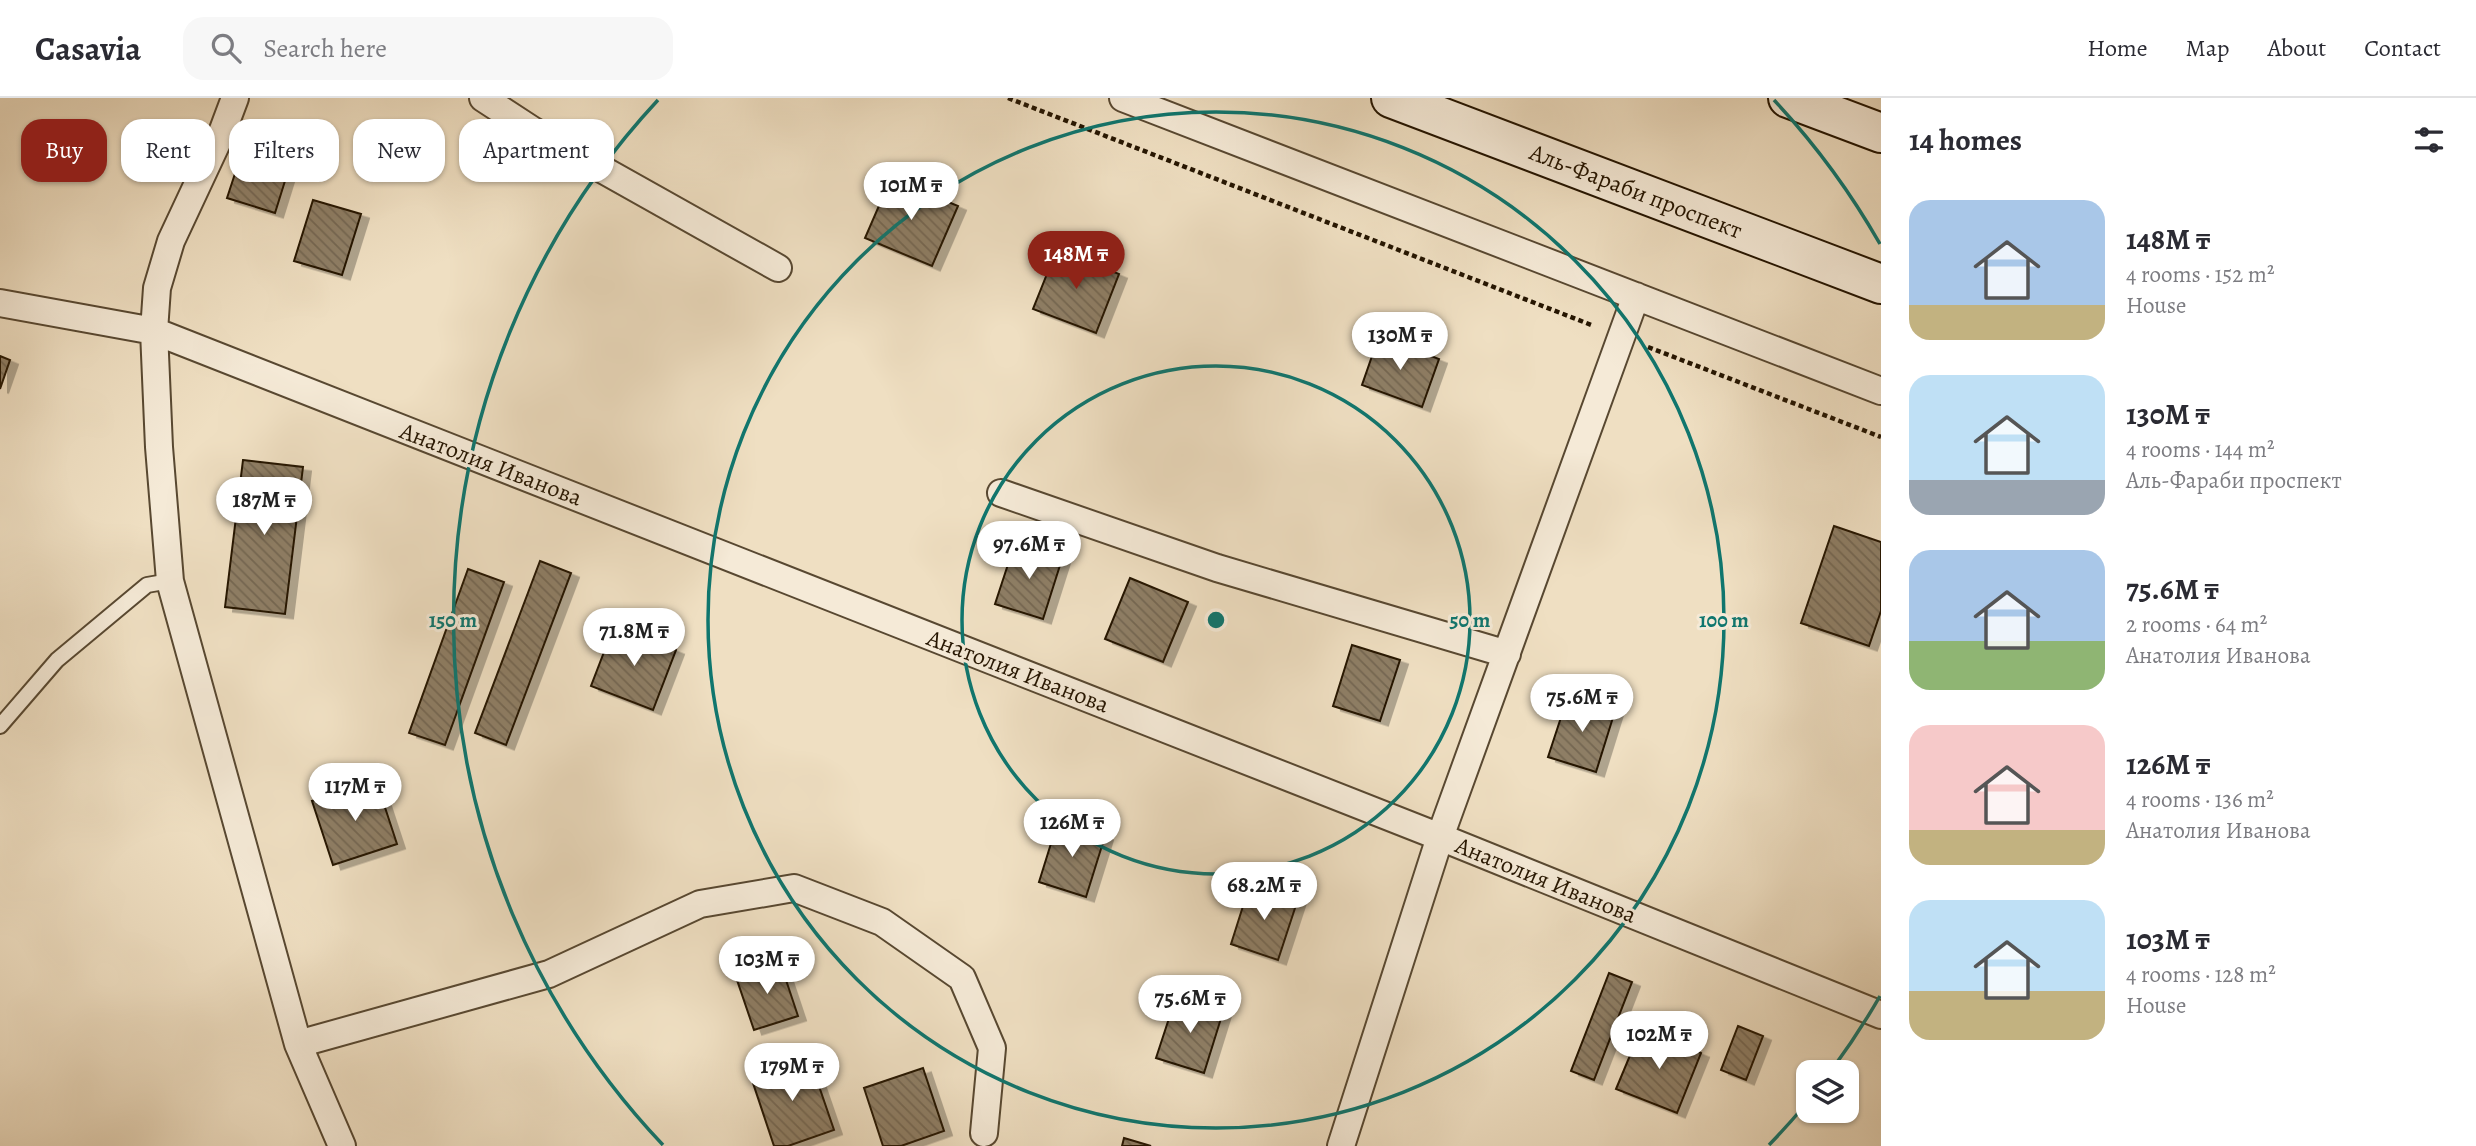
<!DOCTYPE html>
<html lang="en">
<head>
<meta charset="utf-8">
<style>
  :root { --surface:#fff; --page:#f7f7f7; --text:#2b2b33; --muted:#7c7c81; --line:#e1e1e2; --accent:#8f2418 }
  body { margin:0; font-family:Alegreya,serif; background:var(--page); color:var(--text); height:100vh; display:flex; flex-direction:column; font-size:26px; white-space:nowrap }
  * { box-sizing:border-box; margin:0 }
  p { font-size:23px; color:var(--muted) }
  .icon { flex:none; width:38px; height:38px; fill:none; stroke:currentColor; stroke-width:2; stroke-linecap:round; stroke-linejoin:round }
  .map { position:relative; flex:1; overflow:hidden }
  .details { display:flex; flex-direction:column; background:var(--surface); width:595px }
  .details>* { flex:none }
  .top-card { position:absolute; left:21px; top:21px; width:665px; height:63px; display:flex; gap:14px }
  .buttons { position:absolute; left:1796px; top:962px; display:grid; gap:14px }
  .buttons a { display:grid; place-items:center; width:63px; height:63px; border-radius:14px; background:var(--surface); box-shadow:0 2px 5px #0004; font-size:35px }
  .price { position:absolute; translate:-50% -60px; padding:0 16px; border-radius:24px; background:#fff; color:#222; font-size:23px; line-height:46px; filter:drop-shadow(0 2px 4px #0008) }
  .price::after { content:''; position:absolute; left:50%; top:42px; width:21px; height:16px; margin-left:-10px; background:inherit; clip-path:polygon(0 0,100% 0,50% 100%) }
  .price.selected { background:var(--accent); color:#fff }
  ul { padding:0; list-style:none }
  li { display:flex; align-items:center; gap:21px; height:175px; padding:0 28px }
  li span { display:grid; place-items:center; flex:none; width:196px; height:140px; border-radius:21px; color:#555 }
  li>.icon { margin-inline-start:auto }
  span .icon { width:84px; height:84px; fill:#fffc; stroke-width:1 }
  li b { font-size:30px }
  h2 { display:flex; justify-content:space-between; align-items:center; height:84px; padding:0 28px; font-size:30px }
  .pill { padding:0 24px; border-radius:21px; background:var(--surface); box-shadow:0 2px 5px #0004; font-size:24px; line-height:63px }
  .pill.selected { background:var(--accent); color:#fff }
  header { display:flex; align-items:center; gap:42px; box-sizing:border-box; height:98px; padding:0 35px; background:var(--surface); border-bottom:2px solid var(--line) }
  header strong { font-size:33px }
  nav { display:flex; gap:38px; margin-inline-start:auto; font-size:24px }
  .search { width:490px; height:63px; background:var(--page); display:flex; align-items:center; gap:18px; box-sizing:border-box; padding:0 24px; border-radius:21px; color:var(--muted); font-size:26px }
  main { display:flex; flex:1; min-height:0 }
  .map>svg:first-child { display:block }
</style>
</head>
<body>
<header>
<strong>Casavia</strong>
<div class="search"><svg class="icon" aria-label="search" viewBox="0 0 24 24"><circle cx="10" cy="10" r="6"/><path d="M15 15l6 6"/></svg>Search here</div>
<nav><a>Home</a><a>Map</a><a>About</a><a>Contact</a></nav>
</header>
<main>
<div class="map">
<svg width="1881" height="1048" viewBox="0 0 1881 1048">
  <defs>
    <pattern id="building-back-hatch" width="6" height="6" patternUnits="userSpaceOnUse" patternTransform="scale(1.75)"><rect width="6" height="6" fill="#8e7e65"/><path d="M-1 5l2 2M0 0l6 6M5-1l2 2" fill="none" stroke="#746651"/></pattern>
    <filter id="shadow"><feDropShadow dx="8" dy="4.5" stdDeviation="0" flood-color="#0004"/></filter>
  </defs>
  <rect width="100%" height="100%" fill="#efdfc2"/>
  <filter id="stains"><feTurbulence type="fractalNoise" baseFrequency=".00286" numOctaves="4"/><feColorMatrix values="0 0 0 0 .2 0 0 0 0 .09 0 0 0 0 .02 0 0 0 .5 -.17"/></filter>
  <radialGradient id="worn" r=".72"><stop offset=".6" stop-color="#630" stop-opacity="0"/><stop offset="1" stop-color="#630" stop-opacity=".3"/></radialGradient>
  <path fill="url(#building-back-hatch)" stroke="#251501" stroke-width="2" filter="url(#shadow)" d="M 247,39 L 294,54 L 275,115 L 227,100 Z
    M 891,80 L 958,108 L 932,168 L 865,140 Z
    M 313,102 L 361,116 L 342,177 L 294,163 Z
    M 1057,151 L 1119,176 L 1096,235 L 1033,211 Z
    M 1379,238 L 1439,261 L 1422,309 L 1362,287 Z
    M 0,258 L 10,262 L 0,291 Z
    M 243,362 L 303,369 L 285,516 L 225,509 Z
    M 1834,428 L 1881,444 L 1881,513 L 1869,548 L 1801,525 Z
    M 1015,445 L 1062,461 L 1043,521 L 995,506 Z
    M 540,463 L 571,475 L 506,647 L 475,635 Z
    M 468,471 L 504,484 L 445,647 L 409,635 Z
    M 1130,480 L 1188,504 L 1163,564 L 1105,541 Z
    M 614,528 L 676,552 L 653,612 L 591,588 Z
    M 1352,547 L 1400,562 L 1380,623 L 1333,608 Z
    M 1568,598 L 1615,613 L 1596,674 L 1548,659 Z
    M 376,682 L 397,746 L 333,767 L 312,703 Z
    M 1058,723 L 1105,738 L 1086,799 L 1039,784 Z
    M 1250,786 L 1298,801 L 1278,862 L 1231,846 Z
    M 780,864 L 798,918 L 754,932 L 736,879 Z
    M 1609,875 L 1632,884 L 1594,982 L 1571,973 Z
    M 1176,899 L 1223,914 L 1204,975 L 1156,960 Z
    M 1738,928 L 1763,938 L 1746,982 L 1721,972 Z
    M 1641,931 L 1701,955 L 1677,1015 L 1616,991 Z
    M 809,959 L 834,1032 L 788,1048 L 774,1048 L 751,979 Z
    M 923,970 L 944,1033 L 901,1048 L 883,1048 L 864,990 Z
    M 1124,1040 L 1151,1048 L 1122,1048 Z"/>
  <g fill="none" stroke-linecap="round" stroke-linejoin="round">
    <g stroke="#584831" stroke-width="18">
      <path id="lane" d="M 0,628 L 57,562 L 147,487 L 170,483"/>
    </g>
    <g stroke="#584831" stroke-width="30">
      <path id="street" d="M 235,0 L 223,32 L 171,143 L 157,190 L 154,233 L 159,349 L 170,483 L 298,946 L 342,1048
        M 483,0 L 532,32 L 778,170
        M 1123,0 L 1881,293
        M 0,205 L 154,233 L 1440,739 L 1881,917
        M 1001,395 L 1217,470 L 1507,556
        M 298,946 L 549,876 L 700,806 L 794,790 L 882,824 L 962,880 L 992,950 L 984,1035
        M 1341,1048 L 1440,739 L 1636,198"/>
    </g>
    <g stroke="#251501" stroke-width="42">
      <path id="secondary" d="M 1391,0 L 1881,186
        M 1788,0 L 1881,35"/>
    </g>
    <path stroke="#251501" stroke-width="4.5" stroke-dasharray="5 3.5" stroke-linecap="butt" d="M 1008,0 L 1594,228
      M 1648,249 L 1881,339"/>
    <use href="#lane" stroke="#f5ead7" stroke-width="14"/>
    <use href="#street" stroke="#f5ead7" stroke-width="26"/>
    <use href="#secondary" stroke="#f5ead7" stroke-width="38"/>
  </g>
  <g fill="none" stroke="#0f766e" stroke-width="3.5">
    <circle cx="1216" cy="522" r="254"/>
    <circle cx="1216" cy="522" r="508"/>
    <path d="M1880 898A763 763 0 0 1 1833 970M1805 1007A763 763 0 0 1 1769 1047M663 1047A763 763 0 0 1 658 2M1774 2A763 763 0 0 1 1880 146"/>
  </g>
  <g text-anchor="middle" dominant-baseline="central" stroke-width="6" stroke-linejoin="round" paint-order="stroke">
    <g font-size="24" fill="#251501" stroke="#f5ead7">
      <text transform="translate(1636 93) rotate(21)">Аль-Фараби проспект</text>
      <text transform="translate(491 366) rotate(21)">Анатолия Иванова</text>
      <text transform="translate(1018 573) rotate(21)">Анатолия Иванова</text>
      <text transform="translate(1546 782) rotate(22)">Анатолия Иванова</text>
    </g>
  </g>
  <circle cx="1216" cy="522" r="10" fill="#0f766e" stroke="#f5ead7" stroke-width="3.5"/>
  <g font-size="21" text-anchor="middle" font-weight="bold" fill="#0f766e" stroke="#f5ead7" stroke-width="6" stroke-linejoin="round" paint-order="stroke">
    <text x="1470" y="529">50 m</text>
    <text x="1724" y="529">100 m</text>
    <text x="453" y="529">150 m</text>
  </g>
  <rect width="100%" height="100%" filter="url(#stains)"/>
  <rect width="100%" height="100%" fill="url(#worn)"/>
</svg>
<div class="buttons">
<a><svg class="icon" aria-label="layers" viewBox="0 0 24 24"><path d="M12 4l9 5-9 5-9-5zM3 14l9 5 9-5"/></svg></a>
</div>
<b class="price" style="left:911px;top:124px">101M ₸</b>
<b class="price selected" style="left:1076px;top:193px">148M ₸</b>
<b class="price" style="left:1400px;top:274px">130M ₸</b>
<b class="price" style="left:264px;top:439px">187M ₸</b>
<b class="price" style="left:1029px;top:483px">97.6M ₸</b>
<b class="price" style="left:634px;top:570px">71.8M ₸</b>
<b class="price" style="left:1582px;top:636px">75.6M ₸</b>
<b class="price" style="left:355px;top:725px">117M ₸</b>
<b class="price" style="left:1072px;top:761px">126M ₸</b>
<b class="price" style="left:1264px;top:824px">68.2M ₸</b>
<b class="price" style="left:767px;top:898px">103M ₸</b>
<b class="price" style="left:1190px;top:937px">75.6M ₸</b>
<b class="price" style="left:1659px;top:973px">102M ₸</b>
<b class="price" style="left:792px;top:1005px">179M ₸</b>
<div class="top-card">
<a class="pill selected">Buy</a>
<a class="pill">Rent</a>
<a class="pill">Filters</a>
<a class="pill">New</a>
<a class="pill">Apartment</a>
</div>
</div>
<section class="details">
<h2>14 homes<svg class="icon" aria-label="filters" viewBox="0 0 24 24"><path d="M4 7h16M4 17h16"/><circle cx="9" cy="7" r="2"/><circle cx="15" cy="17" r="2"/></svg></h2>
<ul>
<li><span style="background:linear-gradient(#a9c7e8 75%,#c2b280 0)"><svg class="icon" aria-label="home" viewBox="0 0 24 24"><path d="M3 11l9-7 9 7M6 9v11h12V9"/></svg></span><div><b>148M ₸</b><p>4 rooms · 152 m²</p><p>House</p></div></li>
<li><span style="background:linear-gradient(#bfe0f5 75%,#9aa5b1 0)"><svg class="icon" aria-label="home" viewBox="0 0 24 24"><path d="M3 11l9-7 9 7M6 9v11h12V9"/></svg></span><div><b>130M ₸</b><p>4 rooms · 144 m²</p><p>Аль-Фараби проспект</p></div></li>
<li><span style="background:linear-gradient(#a9c7e8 65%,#8fb573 0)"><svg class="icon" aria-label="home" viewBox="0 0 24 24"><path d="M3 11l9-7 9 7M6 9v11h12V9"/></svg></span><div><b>75.6M ₸</b><p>2 rooms · 64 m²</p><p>Анатолия Иванова</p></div></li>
<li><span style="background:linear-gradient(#f6c9c9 75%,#c2b280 0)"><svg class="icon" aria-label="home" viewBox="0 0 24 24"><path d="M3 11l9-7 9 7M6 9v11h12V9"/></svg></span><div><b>126M ₸</b><p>4 rooms · 136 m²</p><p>Анатолия Иванова</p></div></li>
<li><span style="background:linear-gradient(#bfe0f5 65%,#c2b280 0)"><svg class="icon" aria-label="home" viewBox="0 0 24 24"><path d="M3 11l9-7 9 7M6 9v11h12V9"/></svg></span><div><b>103M ₸</b><p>4 rooms · 128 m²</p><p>House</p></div></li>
</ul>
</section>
</main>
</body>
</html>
